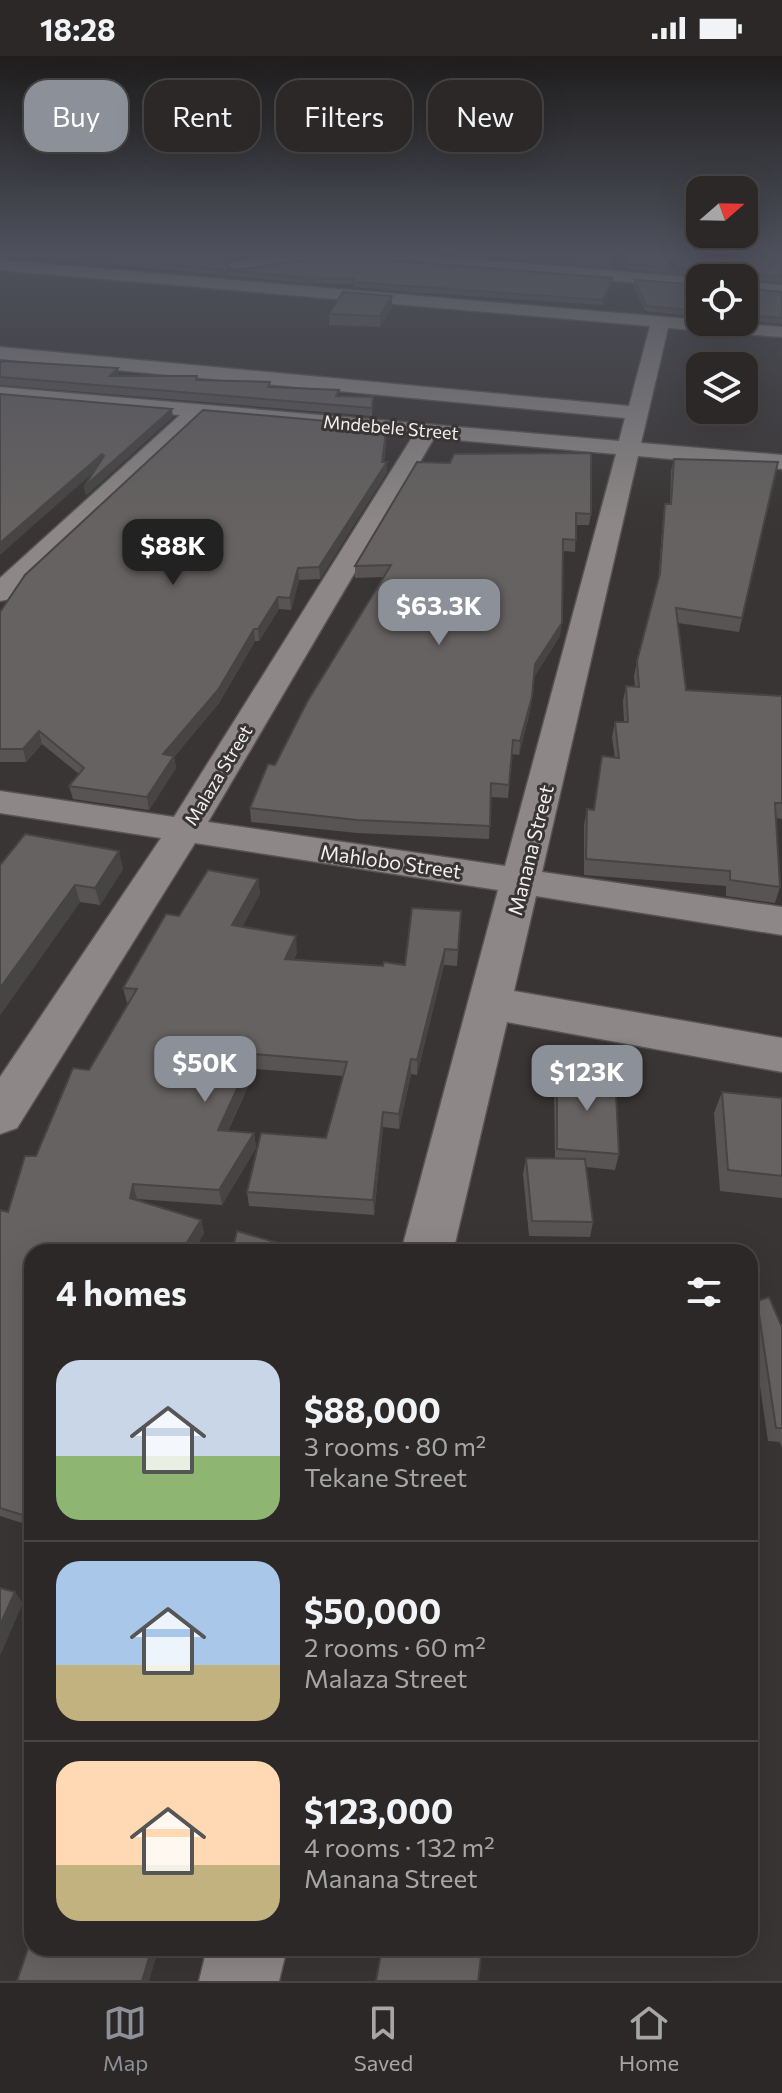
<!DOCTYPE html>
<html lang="en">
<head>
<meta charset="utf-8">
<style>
  :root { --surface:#2b2827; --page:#373433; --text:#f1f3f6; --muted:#a6a6a7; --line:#474444; --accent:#8c9099 }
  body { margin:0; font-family:Commissioner,sans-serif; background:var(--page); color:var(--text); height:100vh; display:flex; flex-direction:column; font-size:30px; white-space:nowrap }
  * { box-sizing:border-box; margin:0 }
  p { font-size:26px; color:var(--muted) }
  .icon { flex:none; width:44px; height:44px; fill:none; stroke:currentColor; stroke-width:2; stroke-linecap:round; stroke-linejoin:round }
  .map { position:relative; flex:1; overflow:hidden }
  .panel { position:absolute; left:24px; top:1188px; width:734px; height:712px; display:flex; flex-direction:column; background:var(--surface); border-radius:24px; box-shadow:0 8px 32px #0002,0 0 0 2px var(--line) }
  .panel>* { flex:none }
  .banner { position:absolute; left:24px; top:24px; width:734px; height:72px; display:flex; gap:16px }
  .needle { width:52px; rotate:70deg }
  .fabs { position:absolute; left:686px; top:120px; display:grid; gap:16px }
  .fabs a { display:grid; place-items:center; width:72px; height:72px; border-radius:16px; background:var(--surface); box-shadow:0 8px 32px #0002,0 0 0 2px var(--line); font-size:40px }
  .price { position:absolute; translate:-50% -68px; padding:0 18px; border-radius:16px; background:var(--accent); color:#fff; font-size:26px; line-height:52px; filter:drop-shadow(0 2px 4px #0008) }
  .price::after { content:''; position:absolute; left:50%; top:48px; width:24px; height:18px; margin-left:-12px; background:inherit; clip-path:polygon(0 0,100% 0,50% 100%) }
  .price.current { background:#222; color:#fff }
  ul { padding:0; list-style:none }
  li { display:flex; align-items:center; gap:24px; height:200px; padding:0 32px }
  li+li { border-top:2px solid var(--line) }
  li span { display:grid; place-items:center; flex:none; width:224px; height:160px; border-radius:24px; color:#555 }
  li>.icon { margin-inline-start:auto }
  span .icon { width:96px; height:96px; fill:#fffc; stroke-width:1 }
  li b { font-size:34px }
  h2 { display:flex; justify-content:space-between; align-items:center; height:96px; padding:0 32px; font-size:34px }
  .chip { padding:0 28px; border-radius:24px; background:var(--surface); box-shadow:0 8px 32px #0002,0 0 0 2px var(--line); font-size:28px; line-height:72px }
  .chip.current { background:var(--accent); color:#fff }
  .status { display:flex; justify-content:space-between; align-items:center; height:56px; padding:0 40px; background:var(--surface); direction:ltr }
  .status svg { height:22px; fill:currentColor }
  .dock { display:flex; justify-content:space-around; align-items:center; height:112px; border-top:2px solid var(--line); background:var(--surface); font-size:22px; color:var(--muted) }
  .dock a { display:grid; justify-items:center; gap:4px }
  .dock .current { color:var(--accent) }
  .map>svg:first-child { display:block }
</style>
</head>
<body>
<div class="status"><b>18:28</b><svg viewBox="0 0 49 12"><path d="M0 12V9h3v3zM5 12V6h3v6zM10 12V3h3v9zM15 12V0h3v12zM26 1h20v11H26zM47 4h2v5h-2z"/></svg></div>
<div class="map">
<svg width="782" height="1925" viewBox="0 0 782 1925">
  <rect width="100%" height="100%" fill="#393534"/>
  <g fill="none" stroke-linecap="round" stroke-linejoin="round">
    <g stroke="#575452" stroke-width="3">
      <path id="minor" d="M 292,198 L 334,198 L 327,203 L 234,216 L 226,211 L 234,206 Z
        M 344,198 L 410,198 L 700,222 L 700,232 L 351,203 Z
        M 766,198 L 782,198 L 782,204 L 768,201 Z
        M 0,204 L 782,271 L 782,281 L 668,272 L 641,387 L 782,399 L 782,413 L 638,400 L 542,816 L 782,851 L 782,879 L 536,840 L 514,935 L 782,982 L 782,1016 L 507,966 L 453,1196 L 401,1196 L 498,834 L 195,787 L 17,1072 L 0,1078 L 0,1021 L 161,782 L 0,757 L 0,735 L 174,761 L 413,380 L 203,361 L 10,543 L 0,545 L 0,522 L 180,359 L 0,343 L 0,331 L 619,385 L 625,362 L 0,303 L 0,291 L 629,350 L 650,270 L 0,214 ZM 434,382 L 616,398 L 505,810 L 208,766 Z
        M 744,226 L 782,229 L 782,239 L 744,236 Z
        M 207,1892 L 287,1892 L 279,1925 L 199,1925 Z"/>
    </g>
    <use href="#minor" fill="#8d8887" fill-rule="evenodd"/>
  </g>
  <path fill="#585453" d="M 0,198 L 268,198 L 234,203 L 227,209 L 234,214 L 351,201 L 612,228 L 602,249 L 409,236 L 354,231 L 354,228 L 306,227 L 46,202 L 0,203 Z
    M 450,198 L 613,198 L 612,212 Z
    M 622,198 L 768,198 L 782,202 L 782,227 L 744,223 L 744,222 L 702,222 L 702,220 L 628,213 Z
    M 635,224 L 700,229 L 700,261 L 645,255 L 634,230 Z
    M 744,232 L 782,236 L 782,268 L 744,265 Z
    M 392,251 L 380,271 L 329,269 L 329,258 Z
    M 0,307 L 119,320 L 197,320 L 198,324 L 270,326 L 270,331 L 340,340 L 373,341 L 372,360 L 0,329 Z
    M 371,376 L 386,386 L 384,406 L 387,406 L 387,416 L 320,523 L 299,524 L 291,554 L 279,553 L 259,585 L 255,585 L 219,647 L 174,701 L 176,712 L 149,754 L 73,743 L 69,730 L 79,718 L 42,688 L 26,706 L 0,706 L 0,556 Z
    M 674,403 L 778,406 L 739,576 L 678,567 L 686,634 L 782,640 L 782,763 L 776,762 L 780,831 L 775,847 L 726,840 L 726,830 L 584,819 L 584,769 L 587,753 L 594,754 L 615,702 L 612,681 L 615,666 L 624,666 L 623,645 L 626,630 L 635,631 L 634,620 L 637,605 L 658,526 L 663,462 L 665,448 L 670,448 L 671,415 Z
    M 417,406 L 591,458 L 589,469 L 576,469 L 575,496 L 563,495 L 560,580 L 534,621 L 530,655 L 519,699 L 512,698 L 508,742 L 491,741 L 489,783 L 357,777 L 251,766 L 250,752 L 384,521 L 355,522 L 355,510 Z
    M 0,809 L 123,813 L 100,849 L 80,846 L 0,959 Z
    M 258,823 L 260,838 L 242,871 L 297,896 L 294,904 L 383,910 L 405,909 L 461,855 L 457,910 L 444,909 L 417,1019 L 411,1018 L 399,1073 L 383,1071 L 374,1159 L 249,1150 L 247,1136 L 326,1082 L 343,1020 L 256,1013 L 228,1075 L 254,1077 L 256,1092 L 222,1149 L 137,1143 L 137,1144 L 201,1164 L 204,1178 L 32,1196 L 32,1470 L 0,1460 L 0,1154 L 8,1156 L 36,1100 L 129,947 L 127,947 L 123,932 L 179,860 Z
    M 557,1015 L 619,1098 L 615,1114 L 586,1111 L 593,1166 L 590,1181 L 529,1180 L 523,1118 L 526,1102 L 555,1103 L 554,1031 Z
    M 722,1036 L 782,1042 L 782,1142 L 720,1135 L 714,1057 Z
    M 757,1245 L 782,1271 L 782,1392 L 780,1386 L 768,1385 L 750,1262 L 750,1258 Z"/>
  <path fill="#474544" d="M 232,198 L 268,198 L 234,203 L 223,212 L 223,207 Z
    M 612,222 L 612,228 L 602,249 L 603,244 Z
    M 392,240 L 392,251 L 380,271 L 380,260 Z
    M 118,312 L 119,320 L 110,320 Z
    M 172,353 L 173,361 L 86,440 L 84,431 Z
    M 386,376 L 383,411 L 387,406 L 387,416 L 320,523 L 319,511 L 382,406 Z
    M 102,398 L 104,407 L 0,499 L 0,487 Z
    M 298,512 L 299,524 L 291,554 L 290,542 Z
    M 278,541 L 279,553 L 259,585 L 258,573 Z
    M 562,567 L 560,580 L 534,621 L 535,608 Z
    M 254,573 L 255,585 L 219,647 L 174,701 L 176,712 L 149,754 L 147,741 L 163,698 Z
    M 532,641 L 530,655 L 519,699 L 520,685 Z
    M 39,675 L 42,688 L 26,706 L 23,693 Z
    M 119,795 L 123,813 L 100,849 L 95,832 Z
    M 258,823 L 260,838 L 235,885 L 232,869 Z
    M 75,829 L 80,846 L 0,959 L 0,932 Z
    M 296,880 L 297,896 L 287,919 L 285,903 Z
    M 445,893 L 444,909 L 417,1019 L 417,1004 Z
    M 253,998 L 256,1013 L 221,1089 L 218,1074 Z
    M 411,1003 L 411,1018 L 399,1073 L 399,1058 Z
    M 383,1056 L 383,1071 L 374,1159 L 373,1144 Z
    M 254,1077 L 256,1092 L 222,1149 L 219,1134 Z
    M 133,1128 L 137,1143 L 135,1157 L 130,1142 Z
    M 201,1164 L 204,1178 L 193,1196 L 181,1196 Z
    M 15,1536 L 23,1547 L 0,1600 L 0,1569 Z
    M 152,1892 L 159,1892 L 149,1925 L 142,1925 Z"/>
  <path fill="#666261" stroke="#474544" stroke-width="2" d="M 62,198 L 232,198 L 223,207 L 234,214 L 327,201 L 331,198 L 348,198 L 351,201 L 612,222 L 603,244 L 409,230 L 354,226 L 355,223 L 306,222 Z
    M 514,198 L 613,198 L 613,206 Z
    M 624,198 L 768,198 L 782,202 L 782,221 L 745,218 L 742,222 L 704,222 L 703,214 L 628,208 Z
    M 635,224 L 700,229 L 700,255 L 646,250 Z
    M 744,232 L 782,236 L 782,262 L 744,259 Z
    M 343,236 L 392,240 L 380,260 L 329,258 Z
    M 3,305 L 118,312 L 110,320 L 197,320 L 196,324 L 270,326 L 268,331 L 339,334 L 336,340 L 373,341 L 372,352 L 0,321 L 0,307 Z
    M 0,338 L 172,353 L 84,431 L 104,400 L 102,398 L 0,487 Z
    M 203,354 L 370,369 L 370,375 L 386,376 L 382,406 L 387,406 L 319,511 L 298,512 L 290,542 L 278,541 L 258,573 L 254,573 L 218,634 L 163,698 L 174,700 L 147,741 L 69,730 L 84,712 L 39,675 L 23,693 L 0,693 L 0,556 L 25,519 Z
    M 591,397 L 591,458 L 576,457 L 576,484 L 563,483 L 562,567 L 535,608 L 532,641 L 520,685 L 513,684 L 509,729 L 491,727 L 490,770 L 357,764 L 250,752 L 268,708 L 275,709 L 307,646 L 391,509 L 355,510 L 417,406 L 450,407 L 454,398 Z
    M 674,403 L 778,406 L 742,562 L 676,552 L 686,634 L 782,640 L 782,747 L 775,747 L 780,831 L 730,824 L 730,815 L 586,803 L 587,753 L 594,754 L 602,700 L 619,702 L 615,666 L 628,666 L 626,630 L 639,631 L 637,605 L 660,517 L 665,448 L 671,448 Z
    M 25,778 L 119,795 L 95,832 L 75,829 L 0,932 L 0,809 Z
    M 208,814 L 258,823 L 232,869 L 296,880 L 285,903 L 383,910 L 384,906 L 405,909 L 412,852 L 461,855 L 458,894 L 445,893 L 417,1004 L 411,1003 L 399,1058 L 383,1056 L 373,1144 L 247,1136 L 261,1077 L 326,1082 L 347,1006 L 253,998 L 218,1074 L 254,1077 L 219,1134 L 133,1128 L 130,1142 L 201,1164 L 181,1196 L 32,1196 L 32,1462 L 0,1452 L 0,1154 L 8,1156 L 25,1100 L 36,1100 L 73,1012 L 89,1014 L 137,933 L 123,932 L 166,858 L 179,860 Z
    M 557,1015 L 615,1019 L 619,1098 L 557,1093 Z
    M 722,1036 L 782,1042 L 782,1120 L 728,1114 Z
    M 526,1102 L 585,1103 L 593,1166 L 532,1165 Z
    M 237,1175 L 308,1196 L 232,1196 Z
    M 585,1187 L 614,1196 L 581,1196 Z
    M 769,1241 L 782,1271 L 782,1372 L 776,1372 L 757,1245 Z
    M 0,1532 L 15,1536 L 0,1569 Z
    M 32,1881 L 32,1892 L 152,1892 L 142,1925 L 17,1925 Z
    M 382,1892 L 482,1892 L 478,1925 L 376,1925 Z"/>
  <linearGradient id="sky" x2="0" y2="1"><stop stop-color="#1f1d1d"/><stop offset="0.42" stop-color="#4e515c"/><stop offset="1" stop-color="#4e515c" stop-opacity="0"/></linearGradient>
  <rect width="782" height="468" fill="url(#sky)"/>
  <g text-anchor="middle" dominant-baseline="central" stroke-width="6" stroke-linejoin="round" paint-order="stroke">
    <g font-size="18" fill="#f2f0ef" stroke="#393534">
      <text transform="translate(391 371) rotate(5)">Mndebele Street</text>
      <text transform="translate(218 719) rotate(-59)">Malaza Street</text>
    </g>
    <g font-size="20" fill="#f2f0ef" stroke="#393534">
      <text transform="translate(530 794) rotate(-76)">Manana Street</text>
      <text transform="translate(391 805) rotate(8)">Mahlobo Street</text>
    </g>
  </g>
</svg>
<div class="fabs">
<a><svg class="needle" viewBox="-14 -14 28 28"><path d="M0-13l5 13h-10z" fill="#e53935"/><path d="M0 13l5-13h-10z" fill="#a6a6a7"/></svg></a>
<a><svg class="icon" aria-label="locate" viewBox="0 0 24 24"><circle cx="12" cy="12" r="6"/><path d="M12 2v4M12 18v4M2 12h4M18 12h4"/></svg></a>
<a><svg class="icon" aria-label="layers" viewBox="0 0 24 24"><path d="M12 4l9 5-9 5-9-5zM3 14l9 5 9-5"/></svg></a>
</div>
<b class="price current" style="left:173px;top:531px">$88K</b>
<b class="price" style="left:439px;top:591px">$63.3K</b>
<b class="price" style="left:205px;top:1048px">$50K</b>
<b class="price" style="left:587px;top:1057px">$123K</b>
<div class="banner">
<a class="chip current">Buy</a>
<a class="chip">Rent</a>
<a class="chip">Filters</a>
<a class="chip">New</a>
</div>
<section class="panel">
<h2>4 homes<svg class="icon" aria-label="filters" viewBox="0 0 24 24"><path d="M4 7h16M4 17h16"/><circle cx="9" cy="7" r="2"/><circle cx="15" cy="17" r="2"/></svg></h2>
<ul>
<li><span style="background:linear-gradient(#c9d6e8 60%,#8fb573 0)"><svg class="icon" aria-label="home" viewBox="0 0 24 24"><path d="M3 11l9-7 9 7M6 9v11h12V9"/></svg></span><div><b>$88,000</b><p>3 rooms · 80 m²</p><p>Tekane Street</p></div></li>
<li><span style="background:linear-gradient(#a9c7e8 65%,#c2b280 0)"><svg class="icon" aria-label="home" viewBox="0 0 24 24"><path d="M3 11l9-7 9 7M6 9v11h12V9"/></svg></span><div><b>$50,000</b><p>2 rooms · 60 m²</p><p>Malaza Street</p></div></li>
<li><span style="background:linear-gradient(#ffd9b3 65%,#c2b280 0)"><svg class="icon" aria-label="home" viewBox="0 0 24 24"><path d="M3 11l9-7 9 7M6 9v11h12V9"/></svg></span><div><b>$123,000</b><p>4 rooms · 132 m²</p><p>Manana Street</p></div></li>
</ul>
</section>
</div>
<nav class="dock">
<a class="current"><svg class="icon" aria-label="map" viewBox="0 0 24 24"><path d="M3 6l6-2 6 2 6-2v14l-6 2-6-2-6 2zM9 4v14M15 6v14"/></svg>Map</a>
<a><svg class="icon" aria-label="saved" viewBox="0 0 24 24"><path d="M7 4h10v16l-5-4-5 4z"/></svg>Saved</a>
<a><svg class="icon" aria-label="home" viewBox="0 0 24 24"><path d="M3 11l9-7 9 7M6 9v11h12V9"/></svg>Home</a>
</nav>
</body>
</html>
